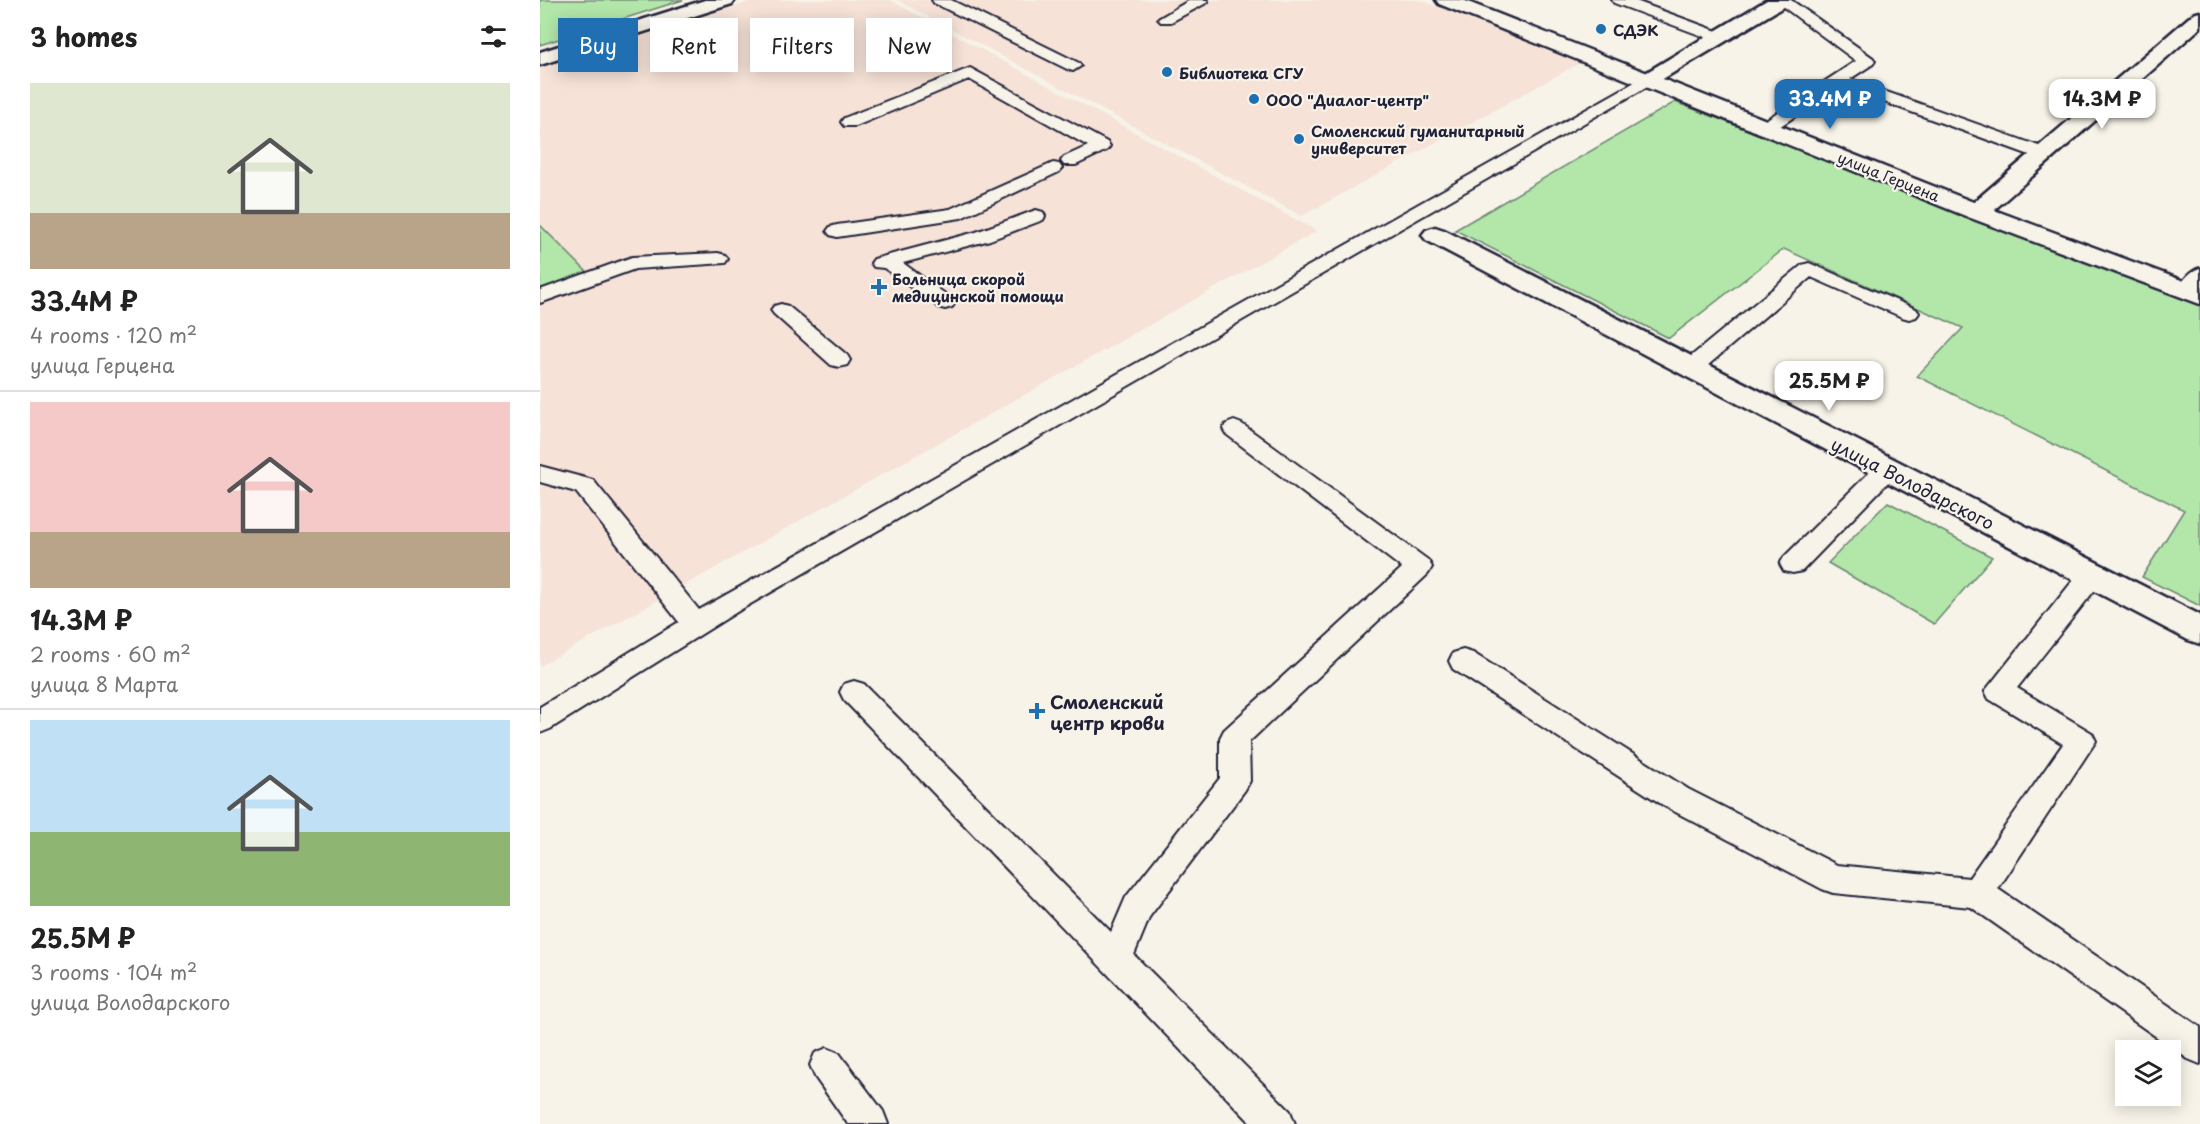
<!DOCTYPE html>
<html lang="en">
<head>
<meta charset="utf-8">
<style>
  :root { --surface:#fff; --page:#f6f6f6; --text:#222; --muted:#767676; --line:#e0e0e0; --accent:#1f6fb2 }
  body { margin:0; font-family:"Playpen Sans",sans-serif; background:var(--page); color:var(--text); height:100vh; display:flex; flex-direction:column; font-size:22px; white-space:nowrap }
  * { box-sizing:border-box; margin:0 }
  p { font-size:20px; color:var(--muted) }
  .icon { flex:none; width:33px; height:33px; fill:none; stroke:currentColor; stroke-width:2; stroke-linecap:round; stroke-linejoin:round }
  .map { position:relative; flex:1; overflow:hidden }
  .drawer { display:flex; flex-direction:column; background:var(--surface); width:540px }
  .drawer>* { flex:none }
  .guide { position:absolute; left:18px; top:18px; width:570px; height:54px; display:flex; gap:12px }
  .buttons { position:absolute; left:1575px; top:1040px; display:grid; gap:12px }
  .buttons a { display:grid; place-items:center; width:66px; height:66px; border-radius:0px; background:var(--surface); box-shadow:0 3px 15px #0003; font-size:30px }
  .price { position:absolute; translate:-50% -51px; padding:0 14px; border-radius:12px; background:#fff; color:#222; font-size:20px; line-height:39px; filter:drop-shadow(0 2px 3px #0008) }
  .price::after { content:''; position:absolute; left:50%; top:36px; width:18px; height:14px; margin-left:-9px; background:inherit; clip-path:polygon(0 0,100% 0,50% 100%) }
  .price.current { background:var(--accent); color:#fff }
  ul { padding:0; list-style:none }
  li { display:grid; align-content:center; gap:12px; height:318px; padding:0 30px }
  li+li { border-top:2px solid var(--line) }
  li span { display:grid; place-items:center; height:186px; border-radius:0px; color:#555 }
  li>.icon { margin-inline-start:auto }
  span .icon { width:108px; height:108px; fill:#fffc; stroke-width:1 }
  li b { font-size:26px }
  h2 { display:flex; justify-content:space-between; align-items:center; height:72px; padding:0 30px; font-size:26px }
  .chip { padding:0 21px; border-radius:0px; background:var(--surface); box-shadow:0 3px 15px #0003; font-size:21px; line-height:54px }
  .chip.current { background:var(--accent); color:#fff }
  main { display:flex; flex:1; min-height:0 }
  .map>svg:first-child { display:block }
</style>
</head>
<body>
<main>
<section class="drawer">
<h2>3 homes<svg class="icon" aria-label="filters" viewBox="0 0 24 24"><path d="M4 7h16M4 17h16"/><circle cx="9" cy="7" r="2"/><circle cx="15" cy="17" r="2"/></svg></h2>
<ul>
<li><span style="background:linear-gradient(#dfe7d0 70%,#b9a48a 0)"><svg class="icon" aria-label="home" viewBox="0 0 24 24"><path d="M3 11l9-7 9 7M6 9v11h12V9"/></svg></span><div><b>33.4M ₽</b><p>4 rooms · 120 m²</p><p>улица Герцена</p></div></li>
<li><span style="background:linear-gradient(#f6c9c9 70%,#b9a48a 0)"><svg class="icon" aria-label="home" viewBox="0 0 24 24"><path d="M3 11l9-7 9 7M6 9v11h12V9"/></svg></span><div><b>14.3M ₽</b><p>2 rooms · 60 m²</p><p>улица 8 Марта</p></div></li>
<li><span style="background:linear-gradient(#bfe0f5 60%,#8fb573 0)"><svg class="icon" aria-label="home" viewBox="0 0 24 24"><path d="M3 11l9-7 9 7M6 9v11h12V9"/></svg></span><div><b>25.5M ₽</b><p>3 rooms · 104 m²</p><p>улица Володарского</p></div></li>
</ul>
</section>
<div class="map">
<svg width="1660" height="1124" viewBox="0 0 1660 1124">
  <rect width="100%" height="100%" fill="#f7f3e8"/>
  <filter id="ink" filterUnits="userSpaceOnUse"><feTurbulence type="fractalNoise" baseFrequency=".0167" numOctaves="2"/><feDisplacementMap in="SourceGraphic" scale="12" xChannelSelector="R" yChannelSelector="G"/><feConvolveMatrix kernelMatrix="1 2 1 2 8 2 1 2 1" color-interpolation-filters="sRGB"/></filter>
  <g filter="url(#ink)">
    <path fill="#f6e2d7" d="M 216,0 L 350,0 L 777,231 L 0,666 L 0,68 Z
      M 357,0 L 880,0 L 1040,63 L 762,216 Z"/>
    <path fill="#b2e7a9" stroke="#6a8472" stroke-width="1.5" d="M 0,0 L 143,0 L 0,45 Z
      M 1135,102 L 1660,305 L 1660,606 L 1602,577 L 1644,510 L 1377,376 L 1423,328 L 1244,249 L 1129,338 L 915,230 Z
      M 0,225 L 47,272 L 0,291 Z
      M 1348,502 L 1452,557 L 1394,624 L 1288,563 Z"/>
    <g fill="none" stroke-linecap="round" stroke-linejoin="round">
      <g stroke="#22223b" stroke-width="4">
        <path id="service" d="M 392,0 L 411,0 L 539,63 L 541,66 L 533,71 L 527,69 L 394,3 Z
          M 650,0 L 667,0 L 668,2 L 631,22 L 621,22 L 618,19 Z
          M 1072,0 L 1093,0 L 1185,34 L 1187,37 L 1179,42 L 1173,40 L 1074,3 Z
          M 1234,0 L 1251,0 L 1333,58 L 1335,61 L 1333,64 L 1310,79 L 1510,150 L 1513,154 L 1510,158 L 1498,158 L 1300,86 L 1233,131 L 1221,131 L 1218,127 L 1221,123 L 1316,61 Z
          M 430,68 L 567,142 L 570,146 L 567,150 L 536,165 L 524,165 L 521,161 L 524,157 L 548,146 L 429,79 L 316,126 L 304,126 L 301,122 L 304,118 Z
          M 1109,74 L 1115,76 L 1117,79 L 1115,82 L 200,610 L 10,729 L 0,733 L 0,707 L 139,622 L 36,492 L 0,482 L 0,466 L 53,480 L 159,610 Z
          M 513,163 L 519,164 L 522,168 L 519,172 L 421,218 L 297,237 L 290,235 L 287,231 L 290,227 L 297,225 L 410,209 Z
          M 496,210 L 503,212 L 505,216 L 503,220 L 450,240 L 363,263 L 412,299 L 415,303 L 412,307 L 405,309 L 398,307 L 344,268 L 334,267 L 331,263 L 334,259 L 436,232 Z
          M 178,253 L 185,255 L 188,259 L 185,263 L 95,269 L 0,303 L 0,290 L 92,257 Z
          M 1269,263 L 1376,309 L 1379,313 L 1376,317 L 1369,319 L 1362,317 L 1271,277 L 1160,372 L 1152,374 L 1144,372 L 1141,367 L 1144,362 L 1262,265 Z
          M 1660,268 L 1660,287 L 1653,295 L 1639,295 L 1636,291 C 1642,282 1649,271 1660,268 Z
          M 241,304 L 248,306 L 307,355 L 310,360 L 307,365 L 299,367 L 291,365 L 234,314 L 231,310 L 234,306 Z
          M 694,421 L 702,424 L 888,560 L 892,567 L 888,574 L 709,742 L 710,781 L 705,790 L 610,916 L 594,955 L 750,1111 L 755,1124 L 712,1124 L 304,700 L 300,692 L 304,684 L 314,681 L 324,684 L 571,932 L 586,897 L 680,778 L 680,738 L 684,730 L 862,568 L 686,434 L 683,429 L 686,424 Z
          M 1347,461 L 1355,463 L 1359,469 L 1355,475 L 1262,571 L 1253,573 L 1244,571 L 1240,564 L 1244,557 L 1339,463 Z
          M 1552,565 L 1561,568 L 1565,575 L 1561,582 L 1477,688 L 1552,733 L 1556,741 L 1458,889 L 1660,1027 L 1660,1064 L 1648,1059 L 1431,907 L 1293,893 L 1282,889 L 1126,807 L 913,669 L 909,661 L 913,653 L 923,650 L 933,653 L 1148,789 L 1297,865 L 1429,878 L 1523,744 L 1449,699 L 1445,691 L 1543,568 Z
          M 287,1048 L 299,1053 L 343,1111 L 348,1124 L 308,1124 L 275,1077 L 270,1065 L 275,1053 Z"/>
      </g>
      <g stroke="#22223b" stroke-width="5">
        <path id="minor" d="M 1227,0 L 1251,0 L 1248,4 L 1116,83 L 1109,85 L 1102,83 L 1098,79 L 1102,75 Z
          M 1660,12 L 1660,28 L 1446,217 L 1437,219 L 1428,217 L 1425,212 L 1428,207 L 1653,14 Z
          M 895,227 L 904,230 L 1660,615 L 1660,644 L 1648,640 L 886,240 L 882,235 L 886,230 Z"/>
      </g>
      <g stroke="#22223b" stroke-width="5">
        <path id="tertiary" d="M 165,0 L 195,0 L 192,4 L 0,65 L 0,52 Z
          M 896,0 L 923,0 L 1446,207 L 1660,287 L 1660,304 L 1428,217 L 899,4 Z"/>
      </g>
      <use href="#service" fill="#f7f3e8" fill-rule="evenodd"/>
      <use href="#minor" fill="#f7f3e8" fill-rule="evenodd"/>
      <use href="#tertiary" fill="#f7f3e8" fill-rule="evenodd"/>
    </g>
  </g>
  <g fill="#1f6fb2" stroke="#f7f3e8" stroke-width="2">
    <circle cx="1061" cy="29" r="6"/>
    <circle cx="627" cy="72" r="6"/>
    <circle cx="714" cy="99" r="6"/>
    <circle cx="759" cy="139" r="6"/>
    <path d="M336 278h6v6h6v6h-6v6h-6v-6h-6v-6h6z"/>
    <path d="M494 702h6v6h6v6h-6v6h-6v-6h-6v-6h6z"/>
  </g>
  <g text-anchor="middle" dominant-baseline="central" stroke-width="4.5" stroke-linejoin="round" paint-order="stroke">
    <g font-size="15" font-weight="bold" fill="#22223b" stroke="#f7f3e8" text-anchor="start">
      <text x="1073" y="29">СДЭК</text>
      <text x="639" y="72">Библиотека СГУ</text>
      <text x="726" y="99">ООО "Диалог-центр"</text>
      <text x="771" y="130">Смоленский гуманитарный<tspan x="771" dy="17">университет</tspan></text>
      <text x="352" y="278">Больница скорой<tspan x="352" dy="17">медицинской помощи</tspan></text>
    </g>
    <g font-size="15" fill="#22223b" stroke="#f7f3e8">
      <text transform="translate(1349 176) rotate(22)">улица Герцена</text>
    </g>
    <g font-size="18" fill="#22223b" stroke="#f7f3e8">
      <text transform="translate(1373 483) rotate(27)">улица Володарского</text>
    </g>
    <g font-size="18" font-weight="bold" fill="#22223b" stroke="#f7f3e8" text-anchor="start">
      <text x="510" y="701">Смоленский<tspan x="510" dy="21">центр крови</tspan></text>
    </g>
  </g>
</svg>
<div class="buttons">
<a><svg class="icon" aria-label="layers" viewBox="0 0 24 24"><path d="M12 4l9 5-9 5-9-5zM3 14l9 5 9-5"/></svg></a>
</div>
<b class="price current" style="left:1290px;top:130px">33.4M ₽</b>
<b class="price" style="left:1562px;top:130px">14.3M ₽</b>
<b class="price" style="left:1289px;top:412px">25.5M ₽</b>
<div class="guide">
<a class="chip current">Buy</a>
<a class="chip">Rent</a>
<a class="chip">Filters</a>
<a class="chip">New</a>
</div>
</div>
</main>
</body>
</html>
